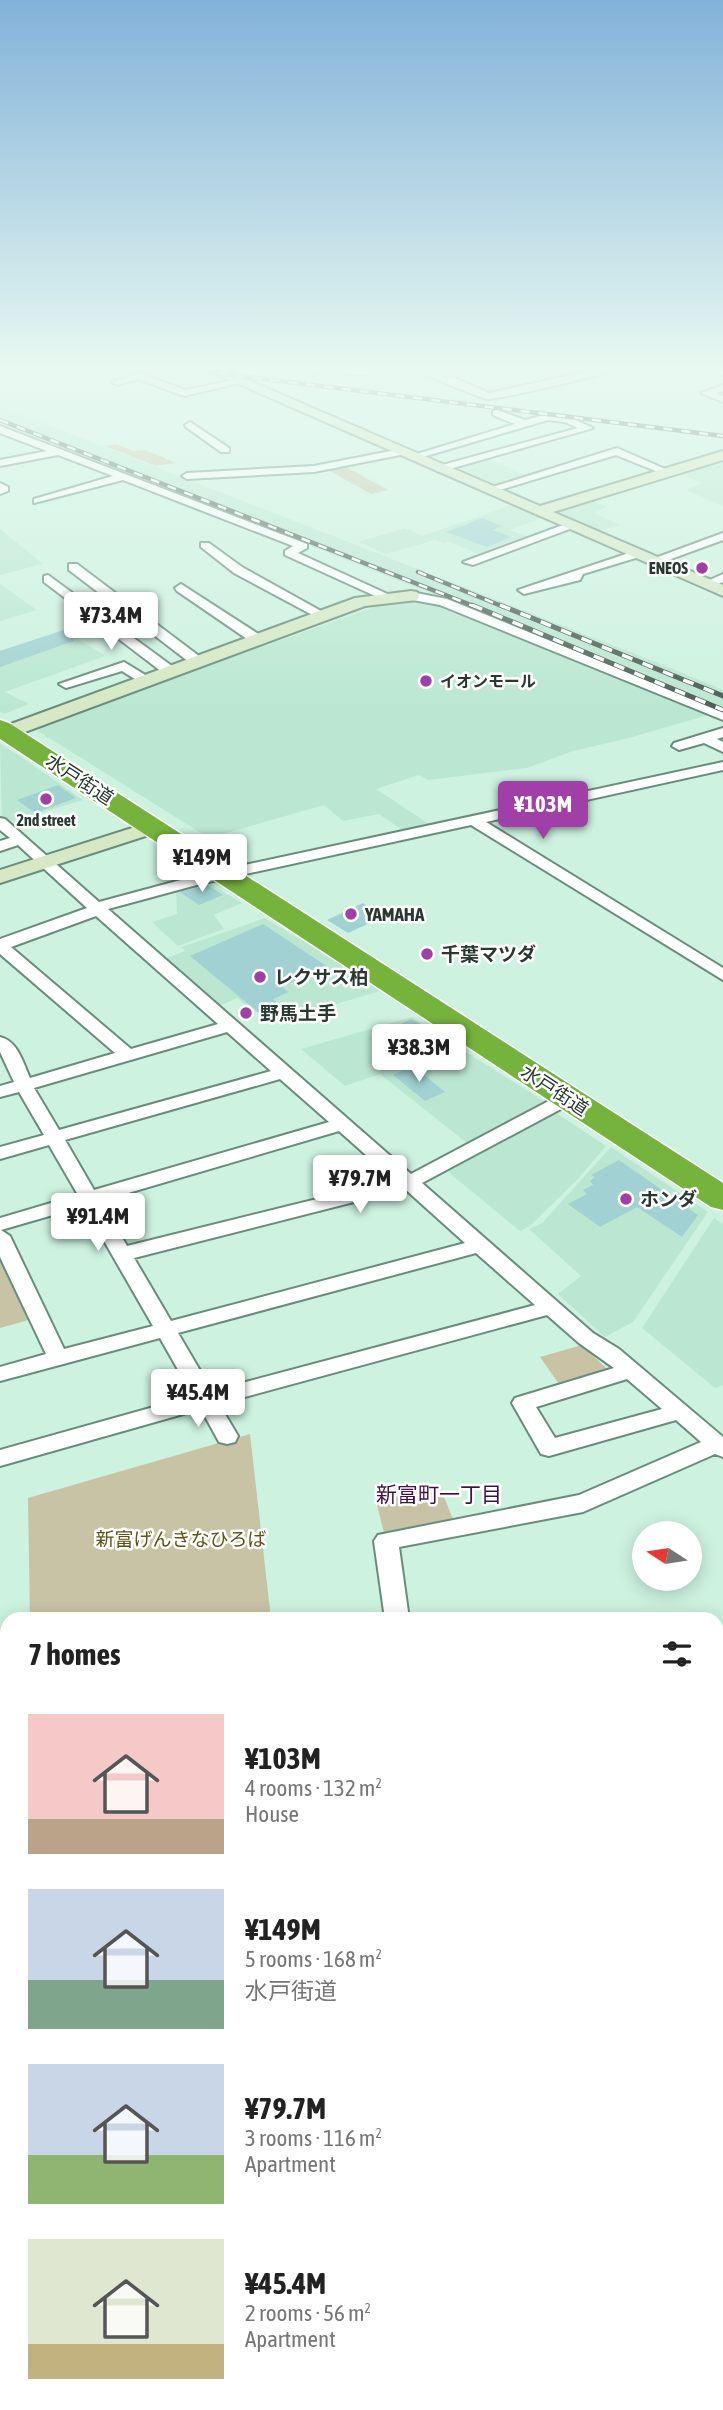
<!DOCTYPE html>
<html lang="en">
<head>
<meta charset="utf-8">
<style>
  :root { --surface:#fff; --page:#f2f2f2; --text:#222; --muted:#767676; --accent:#a03fa7 }
  body { margin:0; font-family:"Asap Condensed","Noto Sans JP",sans-serif; background:var(--page); color:var(--text); height:100vh; display:flex; flex-direction:column; font-size:26px; white-space:nowrap }
  * { box-sizing:border-box; margin:0 }
  p { font-size:23px; color:var(--muted) }
  .icon { flex:none; width:38px; height:38px; fill:none; stroke:currentColor; stroke-width:2; stroke-linecap:round; stroke-linejoin:round }
  .map { position:relative; flex:1; overflow:hidden }
  .panel { position:absolute; left:0px; top:1612px; width:724px; height:800px; display:flex; flex-direction:column; background:var(--surface); border-radius:21px 21px 0 0; box-shadow:0 4px 18px #0003 }
  .panel>* { flex:none }
  .needle { width:46px; rotate:282deg }
  .tools { position:absolute; left:632px; top:1521px; display:grid; gap:14px }
  .tools a { display:grid; place-items:center; width:70px; height:70px; border-radius:50%; background:var(--surface); box-shadow:0 4px 18px #0003; font-size:35px }
  .price { position:absolute; translate:-50% -60px; padding:0 16px; border-radius:7px; background:#fff; color:#222; font-size:23px; line-height:46px; filter:drop-shadow(0 2px 4px #0008) }
  .price::after { content:''; position:absolute; left:50%; top:42px; width:21px; height:16px; margin-left:-10px; background:inherit; clip-path:polygon(0 0,100% 0,50% 100%) }
  .price.on { background:var(--accent); color:#fff }
  ul { padding:0; list-style:none }
  li { display:flex; align-items:center; gap:21px; height:175px; padding:0 28px }
  li span { display:grid; place-items:center; flex:none; width:196px; height:140px; border-radius:0px; color:#555 }
  li>.icon { margin-inline-start:auto }
  span .icon { width:84px; height:84px; fill:#fffc; stroke-width:1 }
  li b { font-size:30px }
  h2 { display:flex; justify-content:space-between; align-items:center; height:84px; padding:0 28px; font-size:30px }
  .map>svg:first-child { display:block }
</style>
</head>
<body>
<div class="map">
<svg width="723" height="2410" viewBox="0 0 723 2410">
  <rect width="100%" height="100%" fill="#cdf2e0"/>
  <path fill="#bbe7d2" d="M 0,406 L 666,666 L 723,690 L 723,713 L 432,594 L 0,423 Z
    M 723,458 L 723,506 L 686,490 L 703,483 L 677,473 Z
    M 489,459 L 528,476 L 494,486 L 455,468 Z
    M 591,500 L 607,507 L 594,513 L 620,525 L 598,531 L 558,514 L 560,510 Z
    M 515,504 L 544,517 L 510,530 L 528,537 L 480,555 L 449,541 L 444,543 L 435,540 L 386,554 L 358,542 L 405,528 L 422,536 Z
    M 0,529 L 43,564 L 0,575 Z
    M 0,584 L 37,610 L 0,621 Z
    M 388,602 L 409,602 L 440,607 L 708,715 L 629,738 L 573,751 L 527,768 L 428,780 L 419,775 L 376,789 L 429,824 L 404,831 L 379,814 L 343,821 L 324,805 L 209,838 L 38,731 L 41,728 L 249,649 L 265,646 Z
    M 63,630 L 105,656 L 5,692 L 29,704 L 4,714 L 0,711 L 0,651 Z
    M 0,744 L 20,756 L 83,800 L 2,824 Z
    M 204,880 L 242,903 L 214,915 L 224,929 L 178,946 L 152,922 L 177,914 L 176,892 Z
    M 265,918 L 384,990 L 271,1023 L 237,998 L 217,1007 L 162,960 L 185,951 L 182,947 Z
    M 412,1017 L 429,1029 L 544,1101 L 467,1143 L 380,1074 L 345,1086 L 301,1049 Z
    M 555,1112 L 606,1146 L 578,1179 L 530,1226 L 520,1231 L 448,1172 Z
    M 611,1147 L 708,1212 L 633,1322 L 605,1337 L 558,1294 L 581,1276 L 529,1229 L 542,1223 Z
    M 714,1218 L 723,1224 L 723,1385 L 715,1388 L 642,1328 Z"/>
  <path fill="#c8c3a4" d="M 116,444 L 133,451 L 145,450 L 177,463 L 156,466 L 105,446 Z
    M 346,467 L 388,490 L 371,494 L 328,470 Z
    M 0,1253 L 32,1319 L 0,1328 Z
    M 582,1345 L 607,1369 L 559,1384 L 540,1357 Z
    M 250,1434 L 271,1619 L 30,1619 L 28,1498 Z
    M 441,1489 L 456,1527 L 386,1541 L 376,1501 Z"/>
  <path fill="#a1d1d2" d="M 482,518 L 502,526 L 493,530 L 511,537 L 487,547 L 446,532 Z
    M 70,628 L 74,641 L 0,667 L 0,651 Z
    M 58,785 L 76,798 L 35,813 L 17,800 Z
    M 208,885 L 223,895 L 199,905 L 180,892 Z
    M 363,903 L 385,916 L 348,933 L 327,920 Z
    M 263,924 L 328,967 L 282,987 L 289,992 L 273,999 L 285,1008 L 265,1018 L 190,956 Z
    M 411,1019 L 429,1029 L 411,1041 L 391,1029 Z
    M 413,1066 L 445,1092 L 425,1101 L 393,1075 Z
    M 619,1160 L 698,1215 L 682,1237 L 637,1207 L 600,1227 L 568,1204 L 587,1194 L 583,1190 L 593,1185 L 590,1181 L 595,1177 L 591,1175 Z"/>
  <g fill="none" stroke-linecap="round" stroke-linejoin="round">
    <g stroke="#6a8c7c" stroke-width="4">
      <path id="street" d="M 0,371 L 6,371 L 1,374 Z
        M 313,371 L 329,371 L 314,375 Z
        M 340,371 L 374,371 C 366,376 348,376 340,371 Z
        M 419,371 L 432,371 L 445,378 L 455,378 L 489,393 L 590,371 L 609,371 C 601,376 499,399 488,399 C 483,399 424,375 419,371 Z
        M 715,371 L 723,371 L 723,375 Z
        M 139,373 L 185,390 L 239,379 L 244,382 L 184,396 L 138,379 L 117,385 L 112,382 Z
        M 723,385 L 723,391 L 716,393 L 723,396 L 723,402 L 701,393 Z
        M 497,410 L 525,420 L 548,414 L 567,416 L 593,428 L 439,472 L 434,469 L 435,467 L 578,428 L 565,422 L 548,420 L 416,459 L 407,457 L 515,424 L 493,415 L 493,411 Z
        M 190,422 L 229,448 L 229,452 L 221,452 L 186,427 L 185,425 Z
        M 0,426 L 307,544 L 307,548 L 298,553 L 394,597 L 384,600 L 285,555 L 285,551 L 293,546 L 123,480 L 34,503 L 34,499 L 113,476 L 58,455 L 0,466 L 0,460 L 47,451 L 0,433 Z
        M 617,448 L 672,472 L 663,474 L 616,455 L 493,492 L 483,490 Z
        M 401,449 L 406,452 L 405,454 L 314,472 L 187,479 L 182,476 L 187,473 L 314,466 Z
        M 0,483 L 8,487 L 8,491 L 0,494 Z
        M 571,522 L 577,525 L 575,527 L 473,565 L 463,562 Z
        M 723,533 L 723,540 L 657,564 L 647,561 Z
        M 201,543 L 209,543 L 242,567 L 330,616 L 328,619 L 320,619 L 234,573 L 201,547 Z
        M 638,550 L 644,554 L 642,556 L 583,574 L 580,580 L 524,594 L 518,590 Z
        M 69,564 L 77,564 L 203,659 L 203,665 L 193,665 L 69,570 Z
        M 723,574 L 723,582 L 707,588 L 701,584 Z
        M 48,575 L 176,669 L 176,675 L 166,675 L 44,582 L 44,576 Z
        M 181,584 L 263,637 L 263,643 L 253,643 L 177,591 L 175,588 Z
        M 411,592 L 447,599 L 723,711 L 723,720 L 440,605 L 407,599 L 407,593 Z
        M 124,662 L 155,681 L 153,684 L 143,684 L 122,671 L 66,688 L 59,684 Z
        M 723,728 L 723,737 L 717,739 L 723,742 L 723,752 L 704,743 L 679,750 L 672,746 L 674,743 Z
        M 723,762 L 723,770 L 486,822 L 723,968 L 723,980 L 471,825 L 204,883 L 108,909 L 411,1174 L 562,1094 L 574,1094 L 577,1098 L 574,1102 L 422,1183 L 593,1333 L 619,1349 L 723,1437 L 723,1457 L 715,1454 L 583,1512 L 399,1547 L 409,1619 L 385,1619 L 374,1541 L 378,1535 L 579,1495 L 701,1442 L 676,1420 L 549,1456 L 541,1454 L 512,1403 L 515,1398 L 614,1368 L 579,1343 L 547,1315 L 219,1404 L 238,1436 L 235,1442 L 227,1444 L 219,1442 L 201,1409 L 0,1466 L 0,1450 L 193,1396 L 160,1338 L 0,1381 L 0,1367 L 46,1354 L 0,1257 L 0,1218 L 78,1195 L 49,1145 L 0,1159 L 0,1147 L 44,1135 L 19,1092 L 0,1097 L 0,1086 L 14,1082 L 0,1052 L 0,1037 C 18,1041 23,1063 30,1078 L 115,1053 L 0,954 L 0,939 L 87,908 L 18,845 L 0,851 L 0,841 L 10,838 L 0,830 L 0,818 L 5,819 L 99,902 L 203,874 ZM 96,916 L 218,1024 L 131,1049 L 11,947 ZM 227,1032 L 271,1071 L 59,1130 L 34,1088 ZM 280,1079 L 329,1122 L 94,1190 L 65,1140 ZM 339,1131 L 394,1180 L 127,1246 L 101,1201 ZM 405,1189 L 465,1243 L 171,1321 L 134,1258 ZM 84,1206 L 153,1326 L 64,1349 L 10,1236 L 1,1230 ZM 476,1253 L 535,1305 L 212,1391 L 178,1333 ZM 627,1379 L 662,1409 L 555,1438 L 536,1407 Z
        M 718,1954 L 723,1956 L 723,1991 L 718,1989 Z
        M 0,2213 L 7,2215 L 7,2277 L 0,2274 Z
        M 23,2404 L 56,2404 L 57,2410 L 23,2410 Z
        M 286,2404 L 319,2404 L 320,2410 L 286,2410 Z
        M 504,2404 L 537,2404 L 538,2410 L 504,2410 Z"/>
    </g>
    <g stroke="#6a8c7c" stroke-width="4">
      <path id="secondary" d="M 209,371 L 227,371 L 540,506 L 723,451 L 723,460 L 553,512 L 723,585 L 723,596 Z
        M 411,591 L 417,592 L 419,596 L 417,600 L 365,606 L 14,736 L 0,736 L 0,728 L 355,598 Z
        M 154,821 L 161,823 L 164,827 L 161,831 L 0,883 L 0,870 Z
        M 723,1925 L 723,1960 L 718,1962 L 718,1927 Z
        M 7,2185 L 7,2227 L 0,2230 L 0,2188 Z"/>
    </g>
    <g stroke="#fff" stroke-width="3">
      <path id="highway" d="M 0,720 L 9,723 L 723,1183 L 723,1210 L 711,1207 L 0,739 Z"/>
    </g>
    <use href="#street" fill="#fff" fill-rule="evenodd"/>
    <use href="#secondary" fill="#d6e8c5" fill-rule="evenodd"/>
    <use href="#highway" fill="#76b33d" fill-rule="evenodd"/>
    <g stroke="#4c5e56" stroke-width="4.5">
      <path id="rail-far1" d="M 199,371 L 723,436
        M 0,420 L 476,607
        M 418,572 L 504,607"/>
    </g>
    <g stroke="#4c5e56" stroke-width="5">
      <path id="rail" d="M 472,605 L 723,710
        M 500,605 L 723,696"/>
    </g>
    <use href="#rail-far1" stroke="#fff" stroke-width="2.5" stroke-dasharray="9" stroke-linecap="butt"/>
    <use href="#rail" stroke="#fff" stroke-width="3.5" stroke-dasharray="11" stroke-linecap="butt"/>
  </g>
  <linearGradient id="sky" x2="0" y2="1"><stop stop-color="#82b2d9"/><stop offset="0.52" stop-color="#e8f9f1"/><stop offset="1" stop-color="#e8f9f1" stop-opacity="0"/></linearGradient>
  <rect width="723" height="709" fill="url(#sky)"/>
  <g fill="#a03fa7" stroke="#fff" stroke-width="2.5">
    <circle cx="702" cy="568" r="7"/>
    <circle cx="426" cy="681" r="7"/>
    <circle cx="46" cy="799" r="7"/>
    <circle cx="351" cy="914" r="7"/>
    <circle cx="427" cy="954" r="7"/>
    <circle cx="260" cy="977" r="7"/>
    <circle cx="246" cy="1013" r="7"/>
    <circle cx="626" cy="1199" r="7"/>
  </g>
  <g text-anchor="middle" dominant-baseline="central" stroke-width="5" stroke-linejoin="round" paint-order="stroke">
    <g font-size="16" font-weight="bold" fill="#2a3832" stroke="#fff" text-anchor="end">
      <text x="688" y="568">ENEOS</text>
      <text x="440" y="681" text-anchor="start">イオンモール</text>
      <text x="46" y="820" text-anchor="middle">2nd street</text>
    </g>
    <g font-size="19" fill="#2a3832" stroke="#fff">
      <text transform="translate(80 779) rotate(33)">水戸街道</text>
      <text transform="translate(555 1090) rotate(33)">水戸街道</text>
    </g>
    <g font-size="19" font-weight="bold" fill="#2a3832" stroke="#fff" text-anchor="start">
      <text x="365" y="914">YAMAHA</text>
      <text x="441" y="954">千葉マツダ</text>
      <text x="274" y="977">レクサス柏</text>
      <text x="260" y="1013">野馬土手</text>
      <text x="640" y="1199">ホンダ</text>
    </g>
    <g font-size="19" fill="#5c5315" stroke="#fff">
      <text x="181" y="1539">新富げんきなひろば</text>
    </g>
    <g font-size="21" fill="#401244" stroke="#fff">
      <text x="439" y="1494">新富町一丁目</text>
    </g>
  </g>
</svg>
<div class="tools">
<a><svg class="needle" viewBox="-14 -14 28 28"><path d="M0-13l5 13h-10z" fill="#e53935"/><path d="M0 13l5-13h-10z" fill="#767676"/></svg></a>
</div>
<b class="price" style="left:111px;top:652px">¥73.4M</b>
<b class="price on" style="left:543px;top:841px">¥103M</b>
<b class="price" style="left:202px;top:894px">¥149M</b>
<b class="price" style="left:419px;top:1084px">¥38.3M</b>
<b class="price" style="left:360px;top:1215px">¥79.7M</b>
<b class="price" style="left:98px;top:1253px">¥91.4M</b>
<b class="price" style="left:198px;top:1429px">¥45.4M</b>
<section class="panel">
<h2>7 homes<svg class="icon" aria-label="filters" viewBox="0 0 24 24"><path d="M4 7h16M4 17h16"/><circle cx="9" cy="7" r="2"/><circle cx="15" cy="17" r="2"/></svg></h2>
<ul>
<li><span style="background:linear-gradient(#f6c9c9 75%,#b9a48a 0)"><svg class="icon" aria-label="home" viewBox="0 0 24 24"><path d="M3 11l9-7 9 7M6 9v11h12V9"/></svg></span><div><b>¥103M</b><p>4 rooms · 132 m²</p><p>House</p></div></li>
<li><span style="background:linear-gradient(#c9d6e8 65%,#7fa58c 0)"><svg class="icon" aria-label="home" viewBox="0 0 24 24"><path d="M3 11l9-7 9 7M6 9v11h12V9"/></svg></span><div><b>¥149M</b><p>5 rooms · 168 m²</p><p>水戸街道</p></div></li>
<li><span style="background:linear-gradient(#c9d6e8 65%,#8fb573 0)"><svg class="icon" aria-label="home" viewBox="0 0 24 24"><path d="M3 11l9-7 9 7M6 9v11h12V9"/></svg></span><div><b>¥79.7M</b><p>3 rooms · 116 m²</p><p>Apartment</p></div></li>
<li><span style="background:linear-gradient(#dfe7d0 75%,#c2b280 0)"><svg class="icon" aria-label="home" viewBox="0 0 24 24"><path d="M3 11l9-7 9 7M6 9v11h12V9"/></svg></span><div><b>¥45.4M</b><p>2 rooms · 56 m²</p><p>Apartment</p></div></li>
</ul>
</section>
</div>
</body>
</html>
